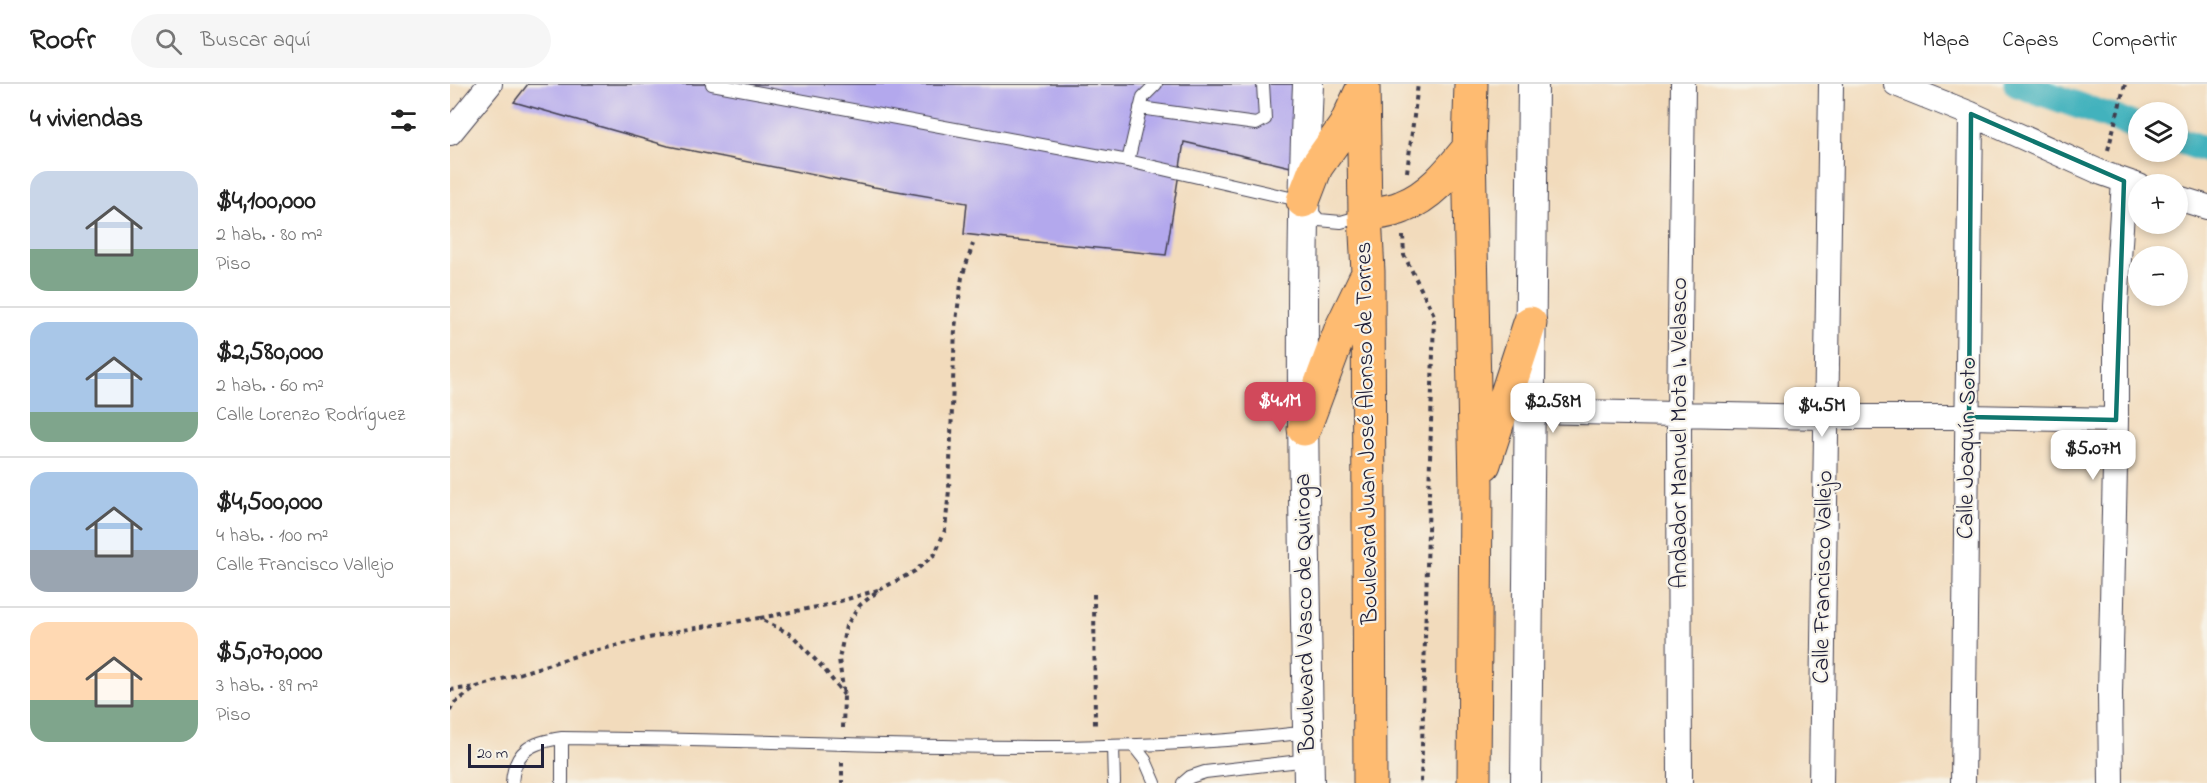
<!DOCTYPE html>
<html lang="es">
<head>
<meta charset="utf-8">
<style>
  :root { --surface:#fff; --page:#f6f6f6; --text:#222; --muted:#767676; --line:#e0e0e0; --accent:#d1495b }
  body { margin:0; font-family:"Indie Flower",sans-serif; background:var(--page); color:var(--text); height:100vh; display:flex; flex-direction:column; font-size:22px; white-space:nowrap }
  * { box-sizing:border-box; margin:0 }
  p { font-size:20px; color:var(--muted) }
  .icon { flex:none; width:33px; height:33px; fill:none; stroke:currentColor; stroke-width:2; stroke-linecap:round; stroke-linejoin:round }
  .map { position:relative; flex:1; overflow:hidden }
  .panel { display:flex; flex-direction:column; background:var(--surface); width:450px }
  .panel>* { flex:none }
  .tools { position:absolute; left:1678px; top:18px; display:grid; gap:12px }
  .tools a { display:grid; place-items:center; width:60px; height:60px; border-radius:50%; background:var(--surface); box-shadow:0 3px 9px #0003; font-size:30px }
  .scale { position:absolute; left:18px; bottom:15px; width:76px; box-sizing:border-box; padding-left:6px; border:3px solid #22223b; border-top:0; font-size:16px; line-height:21px; white-space:nowrap; color:#22223b; -webkit-text-stroke:4px #f7f3e8; paint-order:stroke }
  .price { position:absolute; translate:-50% -51px; padding:0 14px; border-radius:12px; background:#fff; color:#222; font-size:20px; line-height:39px; filter:drop-shadow(0 2px 3px #0008) }
  .price::after { content:''; position:absolute; left:50%; top:36px; width:18px; height:14px; margin-left:-9px; background:inherit; clip-path:polygon(0 0,100% 0,50% 100%) }
  .price.selected { background:var(--accent); color:#fff }
  ul { padding:0; list-style:none }
  li { display:flex; align-items:center; gap:18px; height:150px; padding:0 30px }
  li+li { border-top:2px solid var(--line) }
  li span { display:grid; place-items:center; flex:none; width:168px; height:120px; border-radius:18px; color:#555 }
  li>.icon { margin-inline-start:auto }
  span .icon { width:72px; height:72px; fill:#fffc; stroke-width:1 }
  li b { font-size:26px }
  h2 { display:flex; justify-content:space-between; align-items:center; height:72px; padding:0 30px; font-size:26px }
  header { display:flex; align-items:center; gap:36px; box-sizing:border-box; height:84px; padding:0 30px; background:var(--surface); border-bottom:2px solid var(--line) }
  header strong { font-size:28px }
  nav { display:flex; gap:33px; margin-inline-start:auto; font-size:21px }
  .search { width:420px; height:54px; background:var(--page); display:flex; align-items:center; gap:15px; box-sizing:border-box; padding:0 21px; border-radius:33px; color:var(--muted); font-size:22px }
  main { display:flex; flex:1; min-height:0 }
  .map>svg:first-child { display:block }
</style>
</head>
<body>
<header>
<strong>Roofr</strong>
<div class="search"><svg class="icon" aria-label="search" viewBox="0 0 24 24"><circle cx="10" cy="10" r="6"/><path d="M15 15l6 6"/></svg>Buscar aquí</div>
<nav><a>Mapa</a><a>Capas</a><a>Compartir</a></nav>
</header>
<main>
<section class="panel">
<h2>4 viviendas<svg class="icon" aria-label="filters" viewBox="0 0 24 24"><path d="M4 7h16M4 17h16"/><circle cx="9" cy="7" r="2"/><circle cx="15" cy="17" r="2"/></svg></h2>
<ul>
<li><span style="background:linear-gradient(#c9d6e8 65%,#7fa58c 0)"><svg class="icon" aria-label="home" viewBox="0 0 24 24"><path d="M3 11l9-7 9 7M6 9v11h12V9"/></svg></span><div><b>$4,100,000</b><p>2 hab. · 80 m²</p><p>Piso</p></div></li>
<li><span style="background:linear-gradient(#a9c7e8 75%,#7fa58c 0)"><svg class="icon" aria-label="home" viewBox="0 0 24 24"><path d="M3 11l9-7 9 7M6 9v11h12V9"/></svg></span><div><b>$2,580,000</b><p>2 hab. · 60 m²</p><p>Calle Lorenzo Rodríguez</p></div></li>
<li><span style="background:linear-gradient(#a9c7e8 65%,#9aa5b1 0)"><svg class="icon" aria-label="home" viewBox="0 0 24 24"><path d="M3 11l9-7 9 7M6 9v11h12V9"/></svg></span><div><b>$4,500,000</b><p>4 hab. · 100 m²</p><p>Calle Francisco Vallejo</p></div></li>
<li><span style="background:linear-gradient(#ffd9b3 65%,#7fa58c 0)"><svg class="icon" aria-label="home" viewBox="0 0 24 24"><path d="M3 11l9-7 9 7M6 9v11h12V9"/></svg></span><div><b>$5,070,000</b><p>3 hab. · 89 m²</p><p>Piso</p></div></li>
</ul>
</section>
<div class="map">
<svg width="1757" height="699" viewBox="0 0 1757 699">
  <rect width="100%" height="100%" fill="#f7f3e8"/>
  <filter id="ink" filterUnits="userSpaceOnUse"><feTurbulence type="fractalNoise" baseFrequency=".0167" numOctaves="2"/><feDisplacementMap in="SourceGraphic" scale="12" xChannelSelector="R" yChannelSelector="G"/><feConvolveMatrix kernelMatrix="1 2 1 2 8 2 1 2 1" color-interpolation-filters="sRGB"/></filter>
  <filter id="wash" filterUnits="userSpaceOnUse"><feTurbulence type="fractalNoise" baseFrequency=".008" numOctaves="4" result="noise"/><feDisplacementMap in="SourceGraphic" scale="24" xChannelSelector="R" yChannelSelector="G"/><feGaussianBlur stdDeviation="1.35" result="paint"/><feColorMatrix in="noise" values="0 0 0 0 0 0 0 0 0 0 0 0 0 0 0 0 0 1.4 0 .05"/><feComposite in="paint" operator="in"/></filter>
  <g filter="url(#wash)">
    <rect width="100%" height="100%" fill="#f2dbbc"/>
    <g fill="none" stroke-linecap="round" stroke-linejoin="round">
      <path stroke="#42b2bd" stroke-width="27" d="M 1567,0 L 1689,43
        M 1728,56 L 1757,66"/>
    </g>
    <g id="blocks">
      <path fill="#b3a8ed" d="M 78,0 L 847,0 L 845,84 L 734,58 L 716,171 L 556,155 L 514,150 L 517,119 L 424,103 L 218,62 L 64,18 Z"/>
    </g>
  </g>
  <g filter="url(#ink)">
    <use href="#blocks" fill-opacity="0" stroke="#413e4e" stroke-width="1.5"/>
    <g fill="none" stroke-linecap="round" stroke-linejoin="round">
      <g stroke="#413e4e" stroke-width="14">
        <path id="service" d="M 262,0 L 678,77 L 853,117 L 869,136 L 891,138 L 915,131
          M 690,24 L 806,40 L 815,35 L 813,0
          M 678,77 L 693,13 L 706,0
          M 663,662 L 664,699
          M 684,662 L 695,676 L 705,699
          M 62,699 C 64,666 82,658 112,654 C 206,655 301,657 395,660 C 550,664 704,667 858,648
          M 112,699 L 112,654
          M 733,699 L 740,693 L 755,688 L 859,676"/>
      </g>
      <g stroke="#413e4e" stroke-width="26">
        <path id="minor" d="M 1446,0 L 1521,30 L 1652,89 L 1689,102
          M 0,49 L 40,0
          M 1728,114 L 1757,123
          M 1079,327 L 1376,333 L 1519,333 L 1666,336
          M 1230,699 L 1229,330 L 1233,0
          M 1371,699 L 1381,0
          M 1513,699 L 1521,30
          M 1661,699 L 1660,610 L 1666,336 L 1666,222 L 1674,97"/>
      </g>
      <g stroke="#413e4e" stroke-width="32">
        <path id="tertiary" d="M 858,0 C 848,233 855,466 859,699
          M 1076,699 L 1083,0"/>
      </g>
      <g stroke="#413e4e" stroke-width="35">
        <path id="primary" d="M 913,0 L 915,131 L 918,188 L 920,699
          M 1021,0 L 1019,64 L 1026,401 L 1024,699
          M 853,117 L 866,83 L 895,42 L 911,8
          M 915,131 C 927,129 941,128 952,123 C 981,112 1001,86 1019,64
          M 854,345 L 891,245 L 915,195
          M 1034,380 L 1080,239"/>
      </g>
      <path stroke="#413e4e" stroke-width="4" stroke-dasharray="4.5 4.5" stroke-linecap="butt" d="M 1658,66 L 1675,0
        M 957,88 L 968,0
        M 953,152 L 954,171 L 984,231 L 971,699
        M 644,510 L 645,644
        M 310,534 L 377,521 L 428,506
        M 0,606 L 26,603
        M 0,627 L 3,620 L 27,603 L 135,569 L 233,546 L 309,534 L 342,551 L 374,585 L 394,611
        M 393,644 L 394,612 L 389,575 L 396,542 L 410,521 L 431,505 L 465,487 L 485,470 L 495,446 L 499,406 L 505,244 L 512,193 L 523,160
        M 392,678 L 392,699"/>
      <use href="#service" stroke="#fff" stroke-width="12"/>
      <use href="#minor" stroke="#fff" stroke-width="24"/>
      <use href="#tertiary" stroke="#fff" stroke-width="30"/>
      <use href="#primary" stroke="#febb71" stroke-width="33"/>
    </g>
  </g>
  <path fill="none" stroke="#0f766e" stroke-width="4.5" stroke-linejoin="round" d="M 1521,30 L 1674,97 L 1666,336 L 1519,333 Z"/>
  <g text-anchor="middle" dominant-baseline="central" stroke-width="4.5" stroke-linejoin="round" paint-order="stroke">
    <g font-size="24" fill="#22223b" stroke="#f7f3e8">
      <text transform="translate(918 349) rotate(-91)">Boulevard Juan José Alonso de Torres</text>
      <text transform="translate(1230 349) rotate(-90)">Andador Manuel Mota I. Velasco</text>
      <text transform="translate(1518 364) rotate(-89)">Calle Joaquín Soto</text>
      <text transform="translate(1374 493) rotate(-89)">Calle Francisco Vallejo</text>
      <text transform="translate(856 529) rotate(-91)">Boulevard Vasco de Quiroga</text>
    </g>
  </g>
</svg>
<div class="tools">
<a><svg class="icon" aria-label="layers" viewBox="0 0 24 24"><path d="M12 4l9 5-9 5-9-5zM3 14l9 5 9-5"/></svg></a>
<a>+</a>
<a>−</a>
</div>
<div class="scale">20 m</div>
<b class="price selected" style="left:830px;top:349px">$4.1M</b>
<b class="price" style="left:1103px;top:350px">$2.58M</b>
<b class="price" style="left:1372px;top:354px">$4.5M</b>
<b class="price" style="left:1643px;top:397px">$5.07M</b>
</div>
</main>
</body>
</html>
